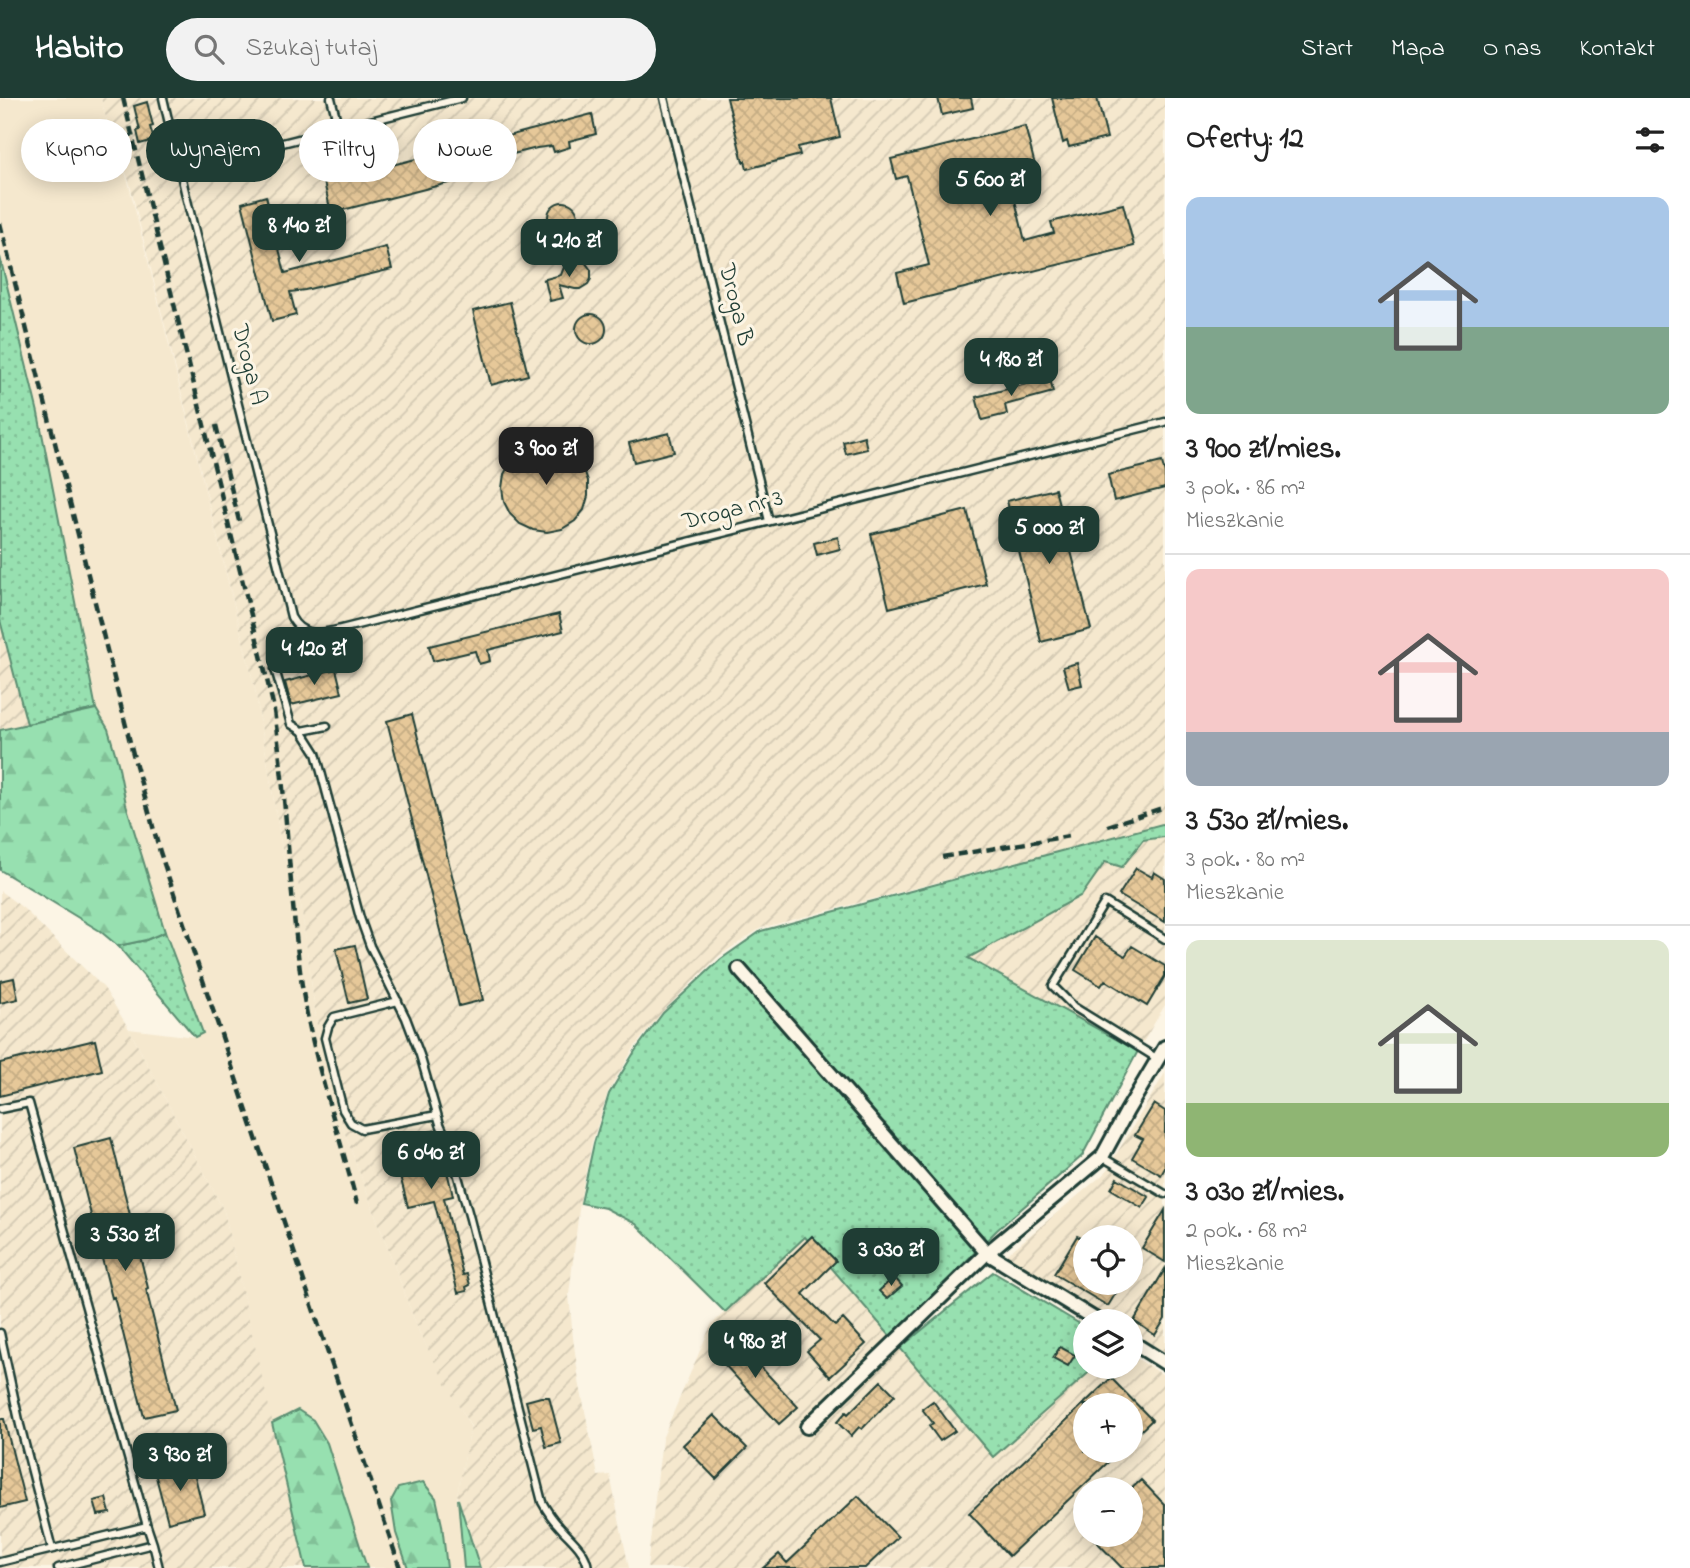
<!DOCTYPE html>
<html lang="pl">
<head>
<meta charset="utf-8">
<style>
  :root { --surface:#fff; --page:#f2f2f2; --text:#222; --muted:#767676; --line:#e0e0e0; --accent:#1f3d34 }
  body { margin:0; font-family:"Indie Flower",sans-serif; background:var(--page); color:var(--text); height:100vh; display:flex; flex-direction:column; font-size:26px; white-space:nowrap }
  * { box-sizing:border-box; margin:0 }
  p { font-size:23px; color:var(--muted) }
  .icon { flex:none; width:38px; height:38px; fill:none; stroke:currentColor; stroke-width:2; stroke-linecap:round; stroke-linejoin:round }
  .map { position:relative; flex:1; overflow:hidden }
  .sheet { display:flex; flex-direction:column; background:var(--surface); width:525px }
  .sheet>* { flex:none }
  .banner { position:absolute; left:21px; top:21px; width:665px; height:63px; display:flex; gap:14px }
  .buttons { position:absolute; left:1073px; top:1127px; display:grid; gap:14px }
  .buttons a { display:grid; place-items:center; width:70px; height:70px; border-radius:50%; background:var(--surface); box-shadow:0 4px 18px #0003; font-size:35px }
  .price { position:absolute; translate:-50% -60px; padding:0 16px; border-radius:14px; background:var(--accent); color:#fff; font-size:23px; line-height:46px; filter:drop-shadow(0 2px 4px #0008) }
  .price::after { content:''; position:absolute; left:50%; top:42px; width:21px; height:16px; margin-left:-10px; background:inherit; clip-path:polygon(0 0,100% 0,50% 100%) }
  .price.active { background:#222; color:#fff }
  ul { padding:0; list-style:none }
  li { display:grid; align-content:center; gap:14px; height:371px; padding:0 21px }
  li+li { border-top:2px solid var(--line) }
  li span { display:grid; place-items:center; height:217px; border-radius:14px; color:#555 }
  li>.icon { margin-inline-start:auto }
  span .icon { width:126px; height:126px; fill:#fffc; stroke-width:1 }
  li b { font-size:30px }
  h2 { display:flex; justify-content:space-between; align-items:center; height:84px; padding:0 21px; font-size:30px }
  .pill { padding:0 24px; border-radius:32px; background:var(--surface); box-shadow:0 4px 18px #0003; font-size:24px; line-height:63px }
  .pill.active { background:var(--accent); color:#fff }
  header { display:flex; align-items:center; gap:42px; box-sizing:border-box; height:98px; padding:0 35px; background:var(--accent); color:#fff }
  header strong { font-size:33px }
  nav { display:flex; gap:38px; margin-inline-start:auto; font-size:24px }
  .search { width:490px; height:63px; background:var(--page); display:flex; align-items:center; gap:18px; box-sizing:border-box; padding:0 24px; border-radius:38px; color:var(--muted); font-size:26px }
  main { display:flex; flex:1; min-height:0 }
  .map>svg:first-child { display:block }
</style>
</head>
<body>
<header>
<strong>Habito</strong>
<div class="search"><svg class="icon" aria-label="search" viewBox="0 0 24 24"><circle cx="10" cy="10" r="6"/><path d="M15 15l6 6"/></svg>Szukaj tutaj</div>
<nav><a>Start</a><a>Mapa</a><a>O nas</a><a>Kontakt</a></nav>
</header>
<main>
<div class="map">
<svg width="1165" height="1470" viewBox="0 0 1165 1470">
  <defs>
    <pattern id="industrial-furrows" width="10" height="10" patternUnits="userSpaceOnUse" patternTransform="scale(1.75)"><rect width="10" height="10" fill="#f5e8ce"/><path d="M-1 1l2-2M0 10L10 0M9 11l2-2" fill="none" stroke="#d2c8b2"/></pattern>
    <pattern id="grass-dots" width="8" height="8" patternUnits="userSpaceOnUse" patternTransform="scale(1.75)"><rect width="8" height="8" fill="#97e0b0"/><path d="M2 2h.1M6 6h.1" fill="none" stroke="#82c198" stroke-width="1.8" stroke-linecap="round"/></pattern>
    <pattern id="forest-firs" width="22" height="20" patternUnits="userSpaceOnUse" patternTransform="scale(1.75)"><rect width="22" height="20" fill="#97e0b0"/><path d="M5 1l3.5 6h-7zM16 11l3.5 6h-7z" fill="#82c198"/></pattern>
    <pattern id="building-cross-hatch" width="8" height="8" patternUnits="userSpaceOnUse" patternTransform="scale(1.75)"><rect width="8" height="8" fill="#e6c899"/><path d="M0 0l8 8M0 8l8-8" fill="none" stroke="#c5ad84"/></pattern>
  </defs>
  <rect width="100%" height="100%" fill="#fcf5e5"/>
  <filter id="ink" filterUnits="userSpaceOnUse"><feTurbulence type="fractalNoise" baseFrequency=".0143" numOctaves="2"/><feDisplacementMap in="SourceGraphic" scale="14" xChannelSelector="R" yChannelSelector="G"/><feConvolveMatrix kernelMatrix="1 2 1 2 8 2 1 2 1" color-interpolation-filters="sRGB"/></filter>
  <g filter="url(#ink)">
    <path fill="#f5e8ce" d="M 0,0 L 101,0 L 108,28 L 128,83 L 255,591 L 284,763 L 295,761 L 318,935 L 344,1033 L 419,1234 L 471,1330 L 457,1396 L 464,1470 L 367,1470 L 327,1345 L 313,1322 L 298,1312 L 272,1325 L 224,1113 L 129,931 L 195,939 L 203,935 L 165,834 L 126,705 L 118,665 L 108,631 L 96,611 L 38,315 L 0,159 Z"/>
    <path fill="url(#industrial-furrows)" fill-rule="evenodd" d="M 101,0 L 1165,0 L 1165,728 L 1162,726 L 761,830 L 719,858 L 662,914 L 634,950 L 608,994 L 592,1044 L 580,1103 L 569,1197 L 573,1240 L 579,1283 L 598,1378 L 610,1377 L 629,1470 L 481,1470 L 457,1396 L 471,1329 L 448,1290 L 419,1234 L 344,1033 L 318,935 L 295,762 L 284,763 L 255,591 L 129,83 L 108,28 Z
      M 0,522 L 27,626 L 0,632 Z
      M 1165,739 L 1165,907 L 1138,953 L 967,860 L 1082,797 L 1105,763 L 1122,769 L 1143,742 Z
      M 0,793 L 23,810 L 104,890 L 129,931 L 224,1113 L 306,1470 L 0,1470 Z
      M 1165,975 L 1165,1254 L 1131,1234 L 1130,1223 L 1113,1223 L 1005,1158 L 1105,1075 ZM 1085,1139 L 1130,1139 L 1130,1185 L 1085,1185 Z
      M 805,1139 L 993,1359 L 1095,1269 L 1130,1269 L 1131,1257 L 1165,1278 L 1165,1470 L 647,1470 L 662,1341 L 711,1227 ZM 1085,1307 L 1130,1307 L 1130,1353 L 1085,1353 ZM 1085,1391 L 1130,1391 L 1130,1437 L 1085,1437 Z"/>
    <path fill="url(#grass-dots)" stroke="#5b8e72" stroke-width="2" d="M 0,159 L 38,315 L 96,611 L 27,626 L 0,522 Z
      M 1162,726 L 1165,728 L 1165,739 L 1143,742 L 1122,769 L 1105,764 L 1082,797 L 968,860 L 1138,953 L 1082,1058 L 997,1132 L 891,1239 L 805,1139 L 725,1214 L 636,1126 L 605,1110 L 581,1105 L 594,1045 L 609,996 L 635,953 L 663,915 L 721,861 L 761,833 Z
      M 165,834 L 203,935 L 195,939 L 118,848 L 146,842 Z
      M 993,1174 L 1085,1229 L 1085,1269 L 1095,1269 L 993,1359 L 900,1250 Z"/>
    <path fill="url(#forest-firs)" stroke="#5b8e72" stroke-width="2" d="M 96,611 L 108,631 L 118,665 L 126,706 L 165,834 L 146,842 L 118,848 L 100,833 L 0,772 L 0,632 Z
      M 298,1312 L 313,1322 L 327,1345 L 367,1470 L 306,1470 L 272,1325 Z
      M 423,1384 L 436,1400 L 442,1427 L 447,1470 L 408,1470 L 396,1435 L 391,1403 L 398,1390 Z
      M 458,1401 L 480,1470 L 464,1470 Z"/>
    <path fill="url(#building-cross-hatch)" stroke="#1f3d34" stroke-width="2" d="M 727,0 L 831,0 L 840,39 L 798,49 L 800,57 L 747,71 L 745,63 L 743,64 Z
      M 938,0 L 971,0 L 973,10 L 942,17 Z
      M 1052,0 L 1097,0 L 1107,40 L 1069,49 L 1067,43 L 1063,45 Z
      M 147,4 L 153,28 L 150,29 L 154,42 L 140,46 L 137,33 L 140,32 L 134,8 Z
      M 592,16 L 596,36 L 569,43 L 570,49 L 554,54 L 552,48 L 537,50 L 505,58 L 500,40 Z
      M 1025,28 L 1036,71 L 1009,78 L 1025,143 L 1054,135 L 1051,124 L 1123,106 L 1134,148 L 904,205 L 897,175 L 929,167 L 907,78 L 896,81 L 891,61 Z
      M 456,51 L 464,81 L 331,115 L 324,84 Z
      M 266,98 L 285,175 L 386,149 L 392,171 L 305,192 L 290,194 L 296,217 L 272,223 L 242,105 Z
      M548 119a15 15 0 1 1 30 0a15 15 0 1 1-30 0Z
      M 571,162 L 576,162 L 585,164 L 591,172 L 591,181 L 588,186 L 580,191 L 575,191 L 559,187 L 563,200 L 550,203 L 545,182 L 542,182 L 561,177 L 564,169 Z
      M 510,204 L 528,277 L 491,287 L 473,213 Z
      M576 231a15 15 0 1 1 30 0a15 15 0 1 1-30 0Z
      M 1050,280 L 1053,294 L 1005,307 L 1007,316 L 982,322 L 976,299 Z
      M 669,335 L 674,354 L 634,364 L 629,345 Z
      M 864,338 L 867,351 L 846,356 L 843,344 Z
      M 551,339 L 572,346 L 570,352 L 583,369 L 588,383 L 588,398 L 584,412 L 575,423 L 562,431 L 547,434 L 533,432 L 520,426 L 510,416 L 504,404 L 502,390 L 504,376 L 511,364 L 521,354 L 534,348 L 553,347 Z
      M 1162,364 L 1165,376 L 1165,390 L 1114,403 L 1108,377 Z
      M 1055,391 L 1091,531 L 1041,544 L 1007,403 Z
      M 967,412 L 986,486 L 889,510 L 871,436 Z
      M 838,439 L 840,451 L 817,457 L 814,445 Z
      M 559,516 L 563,533 L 488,552 L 490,563 L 479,566 L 475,553 L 433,563 L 429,548 Z
      M 1077,565 L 1082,587 L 1069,590 L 1063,569 Z
      M 336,571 L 342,595 L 291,607 L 285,584 Z
      M 412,616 L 483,902 L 459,908 L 387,623 Z
      M 1136,770 L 1152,779 L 1154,774 L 1165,781 L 1165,824 L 1119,797 Z
      M 1095,839 L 1125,858 L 1132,848 L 1165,868 L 1165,878 L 1147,908 L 1105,882 L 1101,888 L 1075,872 Z
      M 355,847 L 367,901 L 349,905 L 336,851 Z
      M 14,880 L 18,901 L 0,905 L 0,883 Z
      M 95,942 L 102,972 L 0,998 L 0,965 Z
      M 1154,1006 L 1165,1013 L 1165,1070 L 1161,1077 L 1132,1060 L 1143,1041 L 1135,1037 Z
      M 437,1032 L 453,1098 L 444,1100 L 463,1177 L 467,1176 L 470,1187 L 466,1189 L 467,1193 L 458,1195 L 434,1103 L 408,1109 L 394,1054 L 422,1047 L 420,1036 Z
      M 111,1040 L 148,1190 L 146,1191 L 176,1312 L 144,1319 L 114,1199 L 112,1200 L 74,1050 Z
      M 1117,1080 L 1149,1099 L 1142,1110 L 1111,1091 Z
      M 1165,1112 L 1165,1164 L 1142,1150 Z
      M 812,1138 L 836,1163 L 803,1196 L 835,1228 L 843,1221 L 866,1246 L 830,1279 L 807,1253 L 820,1242 L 764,1185 Z
      M 1077,1138 L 1085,1142 L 1085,1185 L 1122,1185 L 1108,1208 L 1054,1176 Z
      M 1165,1171 L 1165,1221 L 1155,1237 L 1134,1223 Z
      M 894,1179 L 902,1188 L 887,1201 L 879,1193 Z
      M 731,1237 L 798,1309 L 779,1326 L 713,1254 Z
      M 1060,1249 L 1075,1257 L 1068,1268 L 1053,1260 Z
      M 1111,1280 L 1152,1322 L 1130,1343 L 1130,1307 L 1085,1307 L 1085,1353 L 1120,1353 L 1009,1458 L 969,1415 Z
      M 881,1283 L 895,1297 L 862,1331 L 859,1329 L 851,1338 L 837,1324 L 846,1314 L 848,1316 Z
      M 541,1299 L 549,1299 L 561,1345 L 546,1349 L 541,1328 L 533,1330 L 526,1303 Z
      M 933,1303 L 955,1333 L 940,1343 L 929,1328 L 933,1325 L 922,1311 Z
      M 714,1317 L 747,1350 L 716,1381 L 683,1347 Z
      M 0,1321 L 4,1321 L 25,1404 L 0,1410 Z
      M 192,1366 L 204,1415 L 168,1424 L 155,1375 Z
      M 1141,1382 L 1165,1407 L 1165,1470 L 1122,1470 L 1090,1437 L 1130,1437 L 1130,1392 Z
      M 858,1398 L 898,1439 L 865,1470 L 763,1470 L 779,1456 L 787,1465 Z
      M 106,1400 L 110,1415 L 98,1417 L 94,1403 Z"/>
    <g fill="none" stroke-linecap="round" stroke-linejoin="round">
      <g stroke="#1f3d34" stroke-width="11">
        <path id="lane" d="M 163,0 L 186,98 L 291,519 C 302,540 321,536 341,531 L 1165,324
          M 331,0 L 339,31
          M 664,0 L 769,423
          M 179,71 L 462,0
          M 309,535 L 287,544 L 278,556 L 275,571 L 291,626 L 302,633 L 327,628
          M 302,633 L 316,655 L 360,820 L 370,848 L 406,920 L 420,957 L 440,1026 L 449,1046 L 470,1121 L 542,1404 C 547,1413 552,1421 559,1428 C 570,1441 586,1452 588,1470
          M 398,903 L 334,919 L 328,929 L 325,940 L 343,1012 L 351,1025 L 362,1031 L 437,1017
          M 1158,961 L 1074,909 L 1053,888 L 1105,804 L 1165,841
          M 0,1011 L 29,1005 L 147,1428 L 0,1464
          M 1102,1059 L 1165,1096
          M 0,1235 L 20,1327 L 52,1451
          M 147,1428 L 153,1446
          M 58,1470 L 153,1446 L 159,1470"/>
      </g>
      <g stroke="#1f3d34" stroke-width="18">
        <path id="street" d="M 739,871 L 987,1155 L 807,1329
          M 1098,1223 L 987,1155 L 1102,1059 L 1127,1013 L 1165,949
          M 1130,1243 L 1165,1265"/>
      </g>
      <use href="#lane" stroke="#fcf5e5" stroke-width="6"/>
      <use href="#street" stroke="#fcf5e5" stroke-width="12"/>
      <path stroke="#1f3d34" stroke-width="4.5" stroke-dasharray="10 5" stroke-linecap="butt" d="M 123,0 L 273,606 C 287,699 289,794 302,888 C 313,962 339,1034 357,1106
        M 0,125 L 134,660 L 160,754 L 400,1470
        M 216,327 L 239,423
        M 1108,728 L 1165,709
        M 942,759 L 1069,738"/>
    </g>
  </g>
  <g text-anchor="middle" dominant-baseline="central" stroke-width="6" stroke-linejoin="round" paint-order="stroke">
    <g font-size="24" fill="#1f3d34" stroke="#fcf5e5">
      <text transform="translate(735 207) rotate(76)">Droga B</text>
      <text transform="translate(248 267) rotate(76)">Droga A</text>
      <text transform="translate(733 413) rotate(-14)">Droga nr 3</text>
    </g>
  </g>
</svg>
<div class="buttons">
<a><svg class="icon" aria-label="locate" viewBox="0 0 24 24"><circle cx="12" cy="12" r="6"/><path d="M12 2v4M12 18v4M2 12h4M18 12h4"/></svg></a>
<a><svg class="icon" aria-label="layers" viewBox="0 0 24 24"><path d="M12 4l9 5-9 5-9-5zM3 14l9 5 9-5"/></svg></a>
<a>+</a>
<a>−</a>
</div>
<b class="price" style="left:990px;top:120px">5 600 zł</b>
<b class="price" style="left:299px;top:166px">8 140 zł</b>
<b class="price" style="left:569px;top:181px">4 210 zł</b>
<b class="price" style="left:1011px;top:300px">4 180 zł</b>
<b class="price active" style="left:546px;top:389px">3 900 zł</b>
<b class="price" style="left:1049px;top:468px">5 000 zł</b>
<b class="price" style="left:314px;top:589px">4 120 zł</b>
<b class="price" style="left:431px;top:1093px">6 040 zł</b>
<b class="price" style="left:125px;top:1175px">3 530 zł</b>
<b class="price" style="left:891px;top:1190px">3 030 zł</b>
<b class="price" style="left:755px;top:1282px">4 980 zł</b>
<b class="price" style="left:180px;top:1395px">3 930 zł</b>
<div class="banner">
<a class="pill">Kupno</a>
<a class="pill active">Wynajem</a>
<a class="pill">Filtry</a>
<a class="pill">Nowe</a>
</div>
</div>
<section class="sheet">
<h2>Oferty: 12<svg class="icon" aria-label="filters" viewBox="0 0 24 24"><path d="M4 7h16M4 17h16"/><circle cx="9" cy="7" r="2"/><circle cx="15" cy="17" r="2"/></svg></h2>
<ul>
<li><span style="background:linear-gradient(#a9c7e8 60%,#7fa58c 0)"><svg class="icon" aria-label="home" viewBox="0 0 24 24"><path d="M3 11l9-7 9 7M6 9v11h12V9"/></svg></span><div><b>3 900 zł/mies.</b><p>3 pok. · 86 m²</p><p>Mieszkanie</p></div></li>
<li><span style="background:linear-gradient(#f6c9c9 75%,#9aa5b1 0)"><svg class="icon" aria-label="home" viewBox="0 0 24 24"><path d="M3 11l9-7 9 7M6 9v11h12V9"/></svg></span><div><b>3 530 zł/mies.</b><p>3 pok. · 80 m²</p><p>Mieszkanie</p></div></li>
<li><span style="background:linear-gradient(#dfe7d0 75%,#8fb573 0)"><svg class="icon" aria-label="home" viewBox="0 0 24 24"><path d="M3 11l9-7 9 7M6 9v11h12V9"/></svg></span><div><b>3 030 zł/mies.</b><p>2 pok. · 68 m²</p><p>Mieszkanie</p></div></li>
</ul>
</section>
</main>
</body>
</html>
